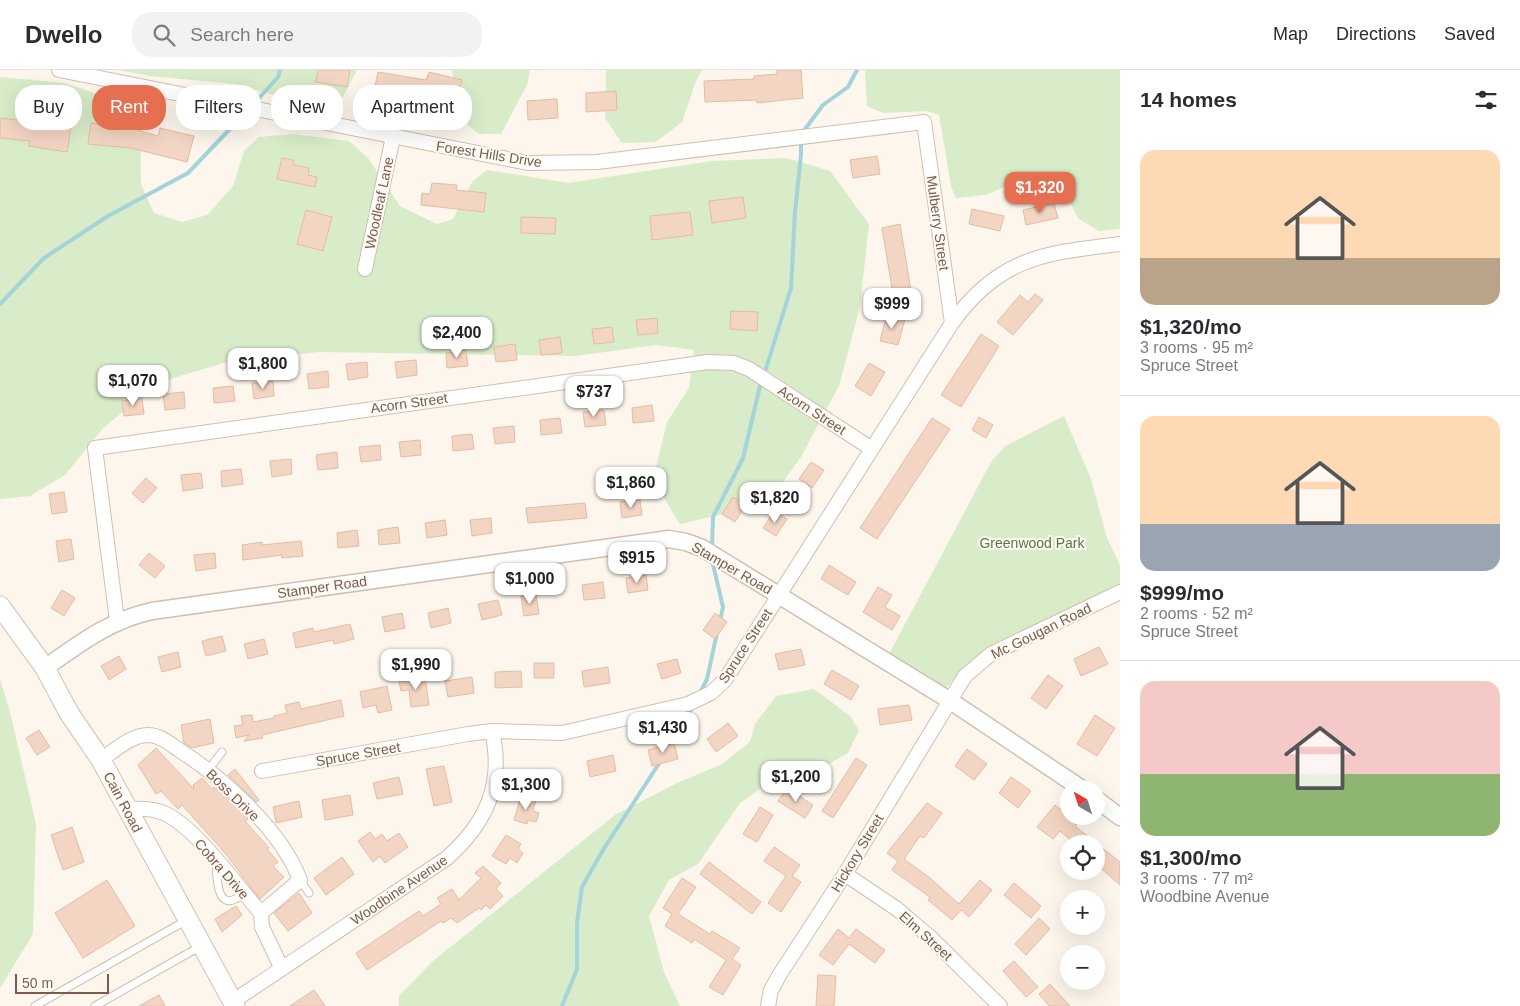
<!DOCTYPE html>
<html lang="en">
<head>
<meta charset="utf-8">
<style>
  :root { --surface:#fff; --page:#f2f2f3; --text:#2b2b33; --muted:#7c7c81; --line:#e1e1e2; --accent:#e76f51 }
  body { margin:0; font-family:Helvetica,sans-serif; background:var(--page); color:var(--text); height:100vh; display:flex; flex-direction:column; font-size:19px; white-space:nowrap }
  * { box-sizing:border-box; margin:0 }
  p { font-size:16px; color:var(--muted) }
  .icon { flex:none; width:28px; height:28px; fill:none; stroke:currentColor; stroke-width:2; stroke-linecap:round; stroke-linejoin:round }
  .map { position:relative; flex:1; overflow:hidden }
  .panel { display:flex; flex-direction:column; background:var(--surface); width:400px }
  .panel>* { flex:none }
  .guide { position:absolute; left:15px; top:15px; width:475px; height:45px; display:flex; gap:10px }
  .needle { width:32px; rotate:321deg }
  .controls { position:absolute; left:1060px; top:710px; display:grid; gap:10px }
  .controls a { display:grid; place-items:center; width:45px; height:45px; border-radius:50%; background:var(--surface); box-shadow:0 5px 20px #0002; font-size:25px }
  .scale { position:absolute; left:15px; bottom:12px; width:94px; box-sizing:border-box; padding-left:5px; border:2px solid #7a5c4d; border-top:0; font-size:14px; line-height:18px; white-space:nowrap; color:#7a5c4d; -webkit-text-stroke:4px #fffaf3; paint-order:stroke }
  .price { position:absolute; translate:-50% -42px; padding:0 11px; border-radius:10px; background:#fff; color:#222; font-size:16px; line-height:32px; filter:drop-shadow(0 1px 2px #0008) }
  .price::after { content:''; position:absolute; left:50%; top:30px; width:15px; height:11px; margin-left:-8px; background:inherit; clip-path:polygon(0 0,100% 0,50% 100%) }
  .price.on { background:var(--accent); color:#fff }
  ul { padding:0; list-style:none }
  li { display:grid; align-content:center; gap:10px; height:265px; padding:0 20px }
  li+li { border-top:1px solid var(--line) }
  li span { display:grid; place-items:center; height:155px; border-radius:15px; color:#555 }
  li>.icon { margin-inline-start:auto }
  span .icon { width:90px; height:90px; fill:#fffc; stroke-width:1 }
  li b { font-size:21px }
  h2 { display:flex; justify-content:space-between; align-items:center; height:60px; padding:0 20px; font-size:21px }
  .tag { padding:0 18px; border-radius:20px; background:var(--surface); box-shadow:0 5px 20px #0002; font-size:18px; line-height:45px }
  .tag.on { background:var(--accent); color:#fff }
  header { display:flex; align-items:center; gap:30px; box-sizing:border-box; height:70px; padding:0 25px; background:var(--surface); border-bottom:1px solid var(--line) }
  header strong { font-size:24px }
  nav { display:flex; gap:28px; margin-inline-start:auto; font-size:18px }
  .search { width:350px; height:45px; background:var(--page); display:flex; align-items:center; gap:12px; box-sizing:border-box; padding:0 18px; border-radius:20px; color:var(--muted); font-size:19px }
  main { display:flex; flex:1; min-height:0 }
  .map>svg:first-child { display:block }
</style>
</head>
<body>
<header>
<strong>Dwello</strong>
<div class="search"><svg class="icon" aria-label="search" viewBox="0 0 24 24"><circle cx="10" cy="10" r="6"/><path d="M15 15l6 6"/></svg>Search here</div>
<nav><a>Map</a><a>Directions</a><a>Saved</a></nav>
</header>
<main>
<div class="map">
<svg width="1120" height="936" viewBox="0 0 1120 936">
  <rect width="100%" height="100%" fill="#fdf6ec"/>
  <path fill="#d8ecc9" d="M 118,0 L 357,0 L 343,27 L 308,34 L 234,14 L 150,6 Z
    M 452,0 L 530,0 L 527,15 L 501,64 L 479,64 L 459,48 Z
    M 606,0 L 702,0 L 696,11 L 682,52 L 656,72 L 622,73 L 605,48 Z
    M 865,0 L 1120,0 L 1120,159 L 1099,161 L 1079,149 L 1070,133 L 1050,113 L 1033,105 L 985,125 L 956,128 L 951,116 L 939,45 L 927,41 L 883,43 L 867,36 Z
    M 0,7 L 65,13 L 112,29 L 140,54 L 141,114 L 154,143 L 182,152 L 207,145 L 233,116 L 244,81 L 259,67 L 293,64 L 349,71 L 368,88 L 400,136 L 437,154 L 453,149 L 472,112 L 487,100 L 568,113 L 712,91 L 787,88 L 830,101 L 869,154 L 860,237 L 839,316 L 801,387 L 767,434 L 680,454 L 653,410 L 667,352 L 689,318 L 694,280 L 656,275 L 576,286 L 319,282 L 227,292 L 160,312 L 103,358 L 65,405 L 30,426 L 0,429 Z
    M 1064,346 L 1091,409 L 1107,468 L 1120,495 L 1120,513 L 988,578 L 966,596 L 945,619 L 888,586 L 991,392 L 1005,376 Z
    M 0,609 L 10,642 L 36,754 L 33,864 L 0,918 Z
    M 814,619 L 850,646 L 859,660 L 848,683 L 810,705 L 783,703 L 740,733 L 698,794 L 669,810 L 649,846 L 664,902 L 680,936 L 399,936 L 399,926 L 433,891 L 615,745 L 675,714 L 722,694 L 750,672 L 755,654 L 776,626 Z"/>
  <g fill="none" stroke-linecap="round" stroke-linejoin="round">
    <path stroke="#a5d3da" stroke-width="4" d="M 252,36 L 278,7 L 280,0
      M 802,63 L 823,35 L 848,17 L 857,0
      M 0,234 L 44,188 L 108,146 L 188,103 L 247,41
      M 764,305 L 791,218 L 795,142 L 801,85 L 801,70
      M 712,478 L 713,447 L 743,388 L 761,312
      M 712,490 L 723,537 L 720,551
      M 700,623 L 707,609 L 717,563
      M 669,677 L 692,638
      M 562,936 L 577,899 L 577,853 L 582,817 L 603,780 L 660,692"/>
  </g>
  <path fill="#f3d5c3" stroke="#e6bba3" d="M 318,0 L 350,0 L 347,17 L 316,12 Z
    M 777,0 L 801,0 L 803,28 L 757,33 L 756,30 L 705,32 L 704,11 L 754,9 L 754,6 L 777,4 Z
    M 378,2 L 426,10 L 429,2 L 462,10 L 456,37 L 411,26 L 411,28 L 374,21 Z
    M 616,21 L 617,40 L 586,42 L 586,23 Z
    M 557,29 L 558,48 L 528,50 L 527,31 Z
    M 0,48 L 71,56 L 67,82 L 29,76 L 30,71 L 0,68 Z
    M 91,53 L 134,59 L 158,66 L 160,58 L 194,66 L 187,92 L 131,78 L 88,74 Z
    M 877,86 L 880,104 L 853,108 L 850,90 Z
    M 282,88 L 293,90 L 294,95 L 309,98 L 308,105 L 317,107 L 315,117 L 277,109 Z
    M 432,113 L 457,115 L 456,120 L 486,123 L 484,142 L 421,135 L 422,123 L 430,124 Z
    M 743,127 L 746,148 L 712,153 L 709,131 Z
    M 1054,133 L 1058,148 L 1026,155 L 1023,140 Z
    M 972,139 L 1004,146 L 1000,161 L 969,154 Z
    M 306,140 L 332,147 L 323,181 L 297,174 Z
    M 690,142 L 693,165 L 652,170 L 650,146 Z
    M 521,147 L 556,148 L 555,164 L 521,163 Z
    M 900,154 L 911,221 L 893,224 L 882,158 Z
    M 1035,224 L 1043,230 L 1013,265 L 997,252 L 1020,225 L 1028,232 Z
    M 731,241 L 758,242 L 757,261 L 730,259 Z
    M 887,244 L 905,249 L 898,275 L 880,271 Z
    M 657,248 L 658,263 L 638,265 L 636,250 Z
    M 612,257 L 614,272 L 594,274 L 592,259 Z
    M 981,264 L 999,276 L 961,337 L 941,325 Z
    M 560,267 L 562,283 L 541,285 L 539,270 Z
    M 515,274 L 517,290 L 496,292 L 494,277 Z
    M 466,280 L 468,296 L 447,298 L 446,283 Z
    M 416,290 L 417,305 L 397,308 L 395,292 Z
    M 367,292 L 368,307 L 348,310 L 346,294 Z
    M 869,293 L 885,302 L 871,326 L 855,316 Z
    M 328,301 L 329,317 L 309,319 L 307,304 Z
    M 273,311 L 274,326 L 254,329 L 252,313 Z
    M 233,316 L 235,331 L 214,333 L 213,318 Z
    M 184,322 L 185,338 L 165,340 L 163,324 Z
    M 142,328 L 144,344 L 124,346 L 122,331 Z
    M 652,335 L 654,351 L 633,353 L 632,338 Z
    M 604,340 L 606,355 L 585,357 L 583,342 Z
    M 979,347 L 993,355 L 986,368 L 972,360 Z
    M 560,348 L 562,363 L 541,365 L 540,350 Z
    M 932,348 L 950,359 L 877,469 L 860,458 Z
    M 514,356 L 515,372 L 495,374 L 493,358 Z
    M 472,364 L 474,379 L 453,381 L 452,366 Z
    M 420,370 L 421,385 L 401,387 L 399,372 Z
    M 380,375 L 381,390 L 361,392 L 359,377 Z
    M 337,382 L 338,398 L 318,400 L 316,385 Z
    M 291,389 L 292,404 L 272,407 L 270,391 Z
    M 811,392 L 824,400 L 812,418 L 799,409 Z
    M 241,399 L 243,414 L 222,417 L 221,401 Z
    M 201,403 L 203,418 L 183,421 L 181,405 Z
    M 146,408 L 157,418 L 143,433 L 132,423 Z
    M 64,422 L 67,442 L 52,444 L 49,424 Z
    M 733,427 L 746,435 L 735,452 L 722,444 Z
    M 640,430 L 642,445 L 622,448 L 620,432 Z
    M 585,433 L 587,448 L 528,453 L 526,438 Z
    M 774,441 L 787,449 L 776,466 L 763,458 Z
    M 491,448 L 492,463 L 472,466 L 470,450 Z
    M 445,450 L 447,465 L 427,468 L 425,453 Z
    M 398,457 L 400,473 L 379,475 L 378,460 Z
    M 357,460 L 359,476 L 338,478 L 337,463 Z
    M 71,469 L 74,489 L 59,492 L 56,471 Z
    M 301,471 L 303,486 L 282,488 L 282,485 L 243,490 L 242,475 L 262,472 L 262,475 Z
    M 149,483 L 165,496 L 155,508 L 139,495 Z
    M 215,483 L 216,498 L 196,501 L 194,485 Z
    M 829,495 L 856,512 L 848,525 L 821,509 Z
    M 646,505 L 648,520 L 628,523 L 626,508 Z
    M 603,512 L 605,528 L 584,530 L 582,515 Z
    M 878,517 L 892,525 L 885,537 L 900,546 L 892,560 L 863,542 Z
    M 62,520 L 75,528 L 64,546 L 51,538 Z
    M 536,524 L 539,544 L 524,546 L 521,526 Z
    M 498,530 L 502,545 L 482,550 L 478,534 Z
    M 448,538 L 451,553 L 431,558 L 428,543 Z
    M 402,543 L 405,558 L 385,562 L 382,547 Z
    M 715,543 L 727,552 L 715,569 L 703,560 Z
    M 350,554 L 354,569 L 334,574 L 333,570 L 296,578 L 293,563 L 313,558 L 314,562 Z
    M 222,566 L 226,581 L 206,586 L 202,571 Z
    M 264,569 L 268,584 L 248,589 L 244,574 Z
    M 1099,577 L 1108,594 L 1081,606 L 1074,589 Z
    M 801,579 L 805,595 L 779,600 L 775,584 Z
    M 178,582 L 181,597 L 162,602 L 158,587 Z
    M 119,586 L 126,599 L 109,610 L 101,596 Z
    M 677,589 L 681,603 L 662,609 L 657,594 Z
    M 534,593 L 554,593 L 554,608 L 534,608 Z
    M 608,597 L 610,613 L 584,617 L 582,601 Z
    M 832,600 L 859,616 L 851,630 L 824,614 Z
    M 521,601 L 522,617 L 495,618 L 495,602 Z
    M 1048,605 L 1063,616 L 1046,639 L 1031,628 Z
    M 425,607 L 429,635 L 411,637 L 409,620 L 401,621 L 399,611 Z
    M 472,607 L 474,623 L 448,627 L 445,611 Z
    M 387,616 L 392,640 L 378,643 L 376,635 L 363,638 L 360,622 Z
    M 341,630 L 344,646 L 262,665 L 263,668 L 244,671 L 249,665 L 236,668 L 234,656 L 243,655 L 241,646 L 252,645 L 253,652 L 274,648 L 274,646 L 287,643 L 285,635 L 299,632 L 301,639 Z
    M 909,635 L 912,650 L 880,655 L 878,639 Z
    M 1095,645 L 1115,658 L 1097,686 L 1077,674 Z
    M 210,649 L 214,673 L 192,678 L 184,673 L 181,655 Z
    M 728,653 L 738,666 L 716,682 L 707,669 Z
    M 39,660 L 50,677 L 37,685 L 26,668 Z
    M 674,673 L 678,689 L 652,696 L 648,680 Z
    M 156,678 L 194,719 L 193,715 L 202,708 L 212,719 L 214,717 L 226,727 L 243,743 L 248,749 L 245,751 L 269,778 L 267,779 L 278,792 L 273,796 L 284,807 L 260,829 L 225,783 L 182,735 L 178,739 L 161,721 L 156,724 L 138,695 Z
    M 967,679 L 987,694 L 974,710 L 955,696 Z
    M 613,685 L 616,701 L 590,707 L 587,691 Z
    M 856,688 L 867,695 L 833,748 L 822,741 Z
    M 444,696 L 452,732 L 434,736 L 426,699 Z
    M 235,699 L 259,730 L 256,732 L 228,705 Z
    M 399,707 L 403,724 L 377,729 L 373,713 Z
    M 1011,707 L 1031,721 L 1018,738 L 999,723 Z
    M 787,718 L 813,735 L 805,748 L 778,731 Z
    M 350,725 L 353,745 L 325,750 L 322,730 Z
    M 521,726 L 536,730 L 533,741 L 539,743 L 536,752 L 528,750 L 527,754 L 514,750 Z
    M 299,731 L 302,747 L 276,753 L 273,737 Z
    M 927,733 L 942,743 L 924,768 L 920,766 L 904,789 L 930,808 L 959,834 L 980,810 L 992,820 L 969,847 L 961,840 L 952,850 L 928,830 L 930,827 L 892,800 L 898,791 L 887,783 Z
    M 1055,735 L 1078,753 L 1075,756 L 1120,792 L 1120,815 L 1096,794 L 1096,774 L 1075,774 L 1060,761 L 1053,769 L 1037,757 Z
    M 760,737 L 773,745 L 757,772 L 743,764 Z
    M 72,757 L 84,792 L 63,800 L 51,765 Z
    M 370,762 L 375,769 L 382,764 L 387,771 L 399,763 L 408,777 L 385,793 L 380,786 L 373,792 L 358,771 Z
    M 506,765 L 521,774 L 518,779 L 523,783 L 517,793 L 510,788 L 506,794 L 492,786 Z
    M 774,777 L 800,795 L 792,806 L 801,812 L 781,842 L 768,833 L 786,806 L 764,791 Z
    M 342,787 L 354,804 L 326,825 L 314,808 Z
    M 709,792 L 761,832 L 752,844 L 700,804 Z
    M 483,796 L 501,813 L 496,819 L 503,826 L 490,839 L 486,835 L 481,840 L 479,838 L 457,853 L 451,848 L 443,853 L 441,851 L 367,900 L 356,883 L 419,841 L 423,846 L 441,834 L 437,828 L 452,819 L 459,830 L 481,808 L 475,803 Z
    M 682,808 L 696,817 L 678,844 L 710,864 L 712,861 L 740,878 L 732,889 L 741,895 L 723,925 L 709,917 L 726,890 L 694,869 L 692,873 L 665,856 L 672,844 L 663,838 Z
    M 107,810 L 135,856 L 83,888 L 55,843 Z
    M 1014,813 L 1041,836 L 1031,848 L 1004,825 Z
    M 299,823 L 312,843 L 288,861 L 274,843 Z
    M 236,836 L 242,845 L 222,862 L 215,849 Z
    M 1039,848 L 1050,859 L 1026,885 L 1015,874 Z
    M 838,859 L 849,868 L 856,859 L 885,880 L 875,893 L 849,874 L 833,895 L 819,885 Z
    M 1014,891 L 1038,917 L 1026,927 L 1003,901 Z
    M 818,905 L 836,906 L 834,936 L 816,936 Z
    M 1050,914 L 1070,936 L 1049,936 L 1039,924 Z
    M 314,920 L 325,936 L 290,936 Z
    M 159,925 L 165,936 L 139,936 Z"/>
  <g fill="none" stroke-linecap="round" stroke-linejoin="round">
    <g stroke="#d1beb0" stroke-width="9">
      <path id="service" d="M 208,700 L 222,682
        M 216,792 C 217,807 216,842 239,827 L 241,821
        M 300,810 L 309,823
        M 35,936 L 187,850
        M 95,936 L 201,876"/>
    </g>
    <g stroke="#d1beb0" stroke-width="16">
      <path id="minor" d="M 59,0 L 528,93 L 597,92 L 924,52 L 952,253
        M 365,199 L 393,67
        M 117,551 L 95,378 L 708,292 L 734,293 L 749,299 L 872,379
        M 101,690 C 114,681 131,665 148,665 C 160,665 169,673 179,680 C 222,707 282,761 300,810 L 261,843
        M 262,701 L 468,664 L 492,661 L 562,663 L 688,634 L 711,623 L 725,610 L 952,253 C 999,187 1045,183 1120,174
        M 127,740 C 139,738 149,738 161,742 C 192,752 238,817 261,843 L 262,857 L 282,899
        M 845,804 L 897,839 L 931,868 L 1000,936
        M 232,932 L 447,788 C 487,752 504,714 492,661
        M 768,936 L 771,920 L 780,904 L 845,804 L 965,606 L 991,584 L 1120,522"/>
    </g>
    <g stroke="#d1beb0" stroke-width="19">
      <path id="tertiary" d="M 45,598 C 79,574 110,550 152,541 L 669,469 L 686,472 L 702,478 L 949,630 L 1082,719
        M 1096,729 L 1120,747"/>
    </g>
    <g stroke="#d6c0b0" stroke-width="21">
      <path id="secondary" d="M 0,536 L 45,598 L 69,643 L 101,690 L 235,936"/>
    </g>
    <use href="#service" stroke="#fff" stroke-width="7"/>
    <use href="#minor" stroke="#fff" stroke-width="14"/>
    <use href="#tertiary" stroke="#fff" stroke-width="16"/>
    <use href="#secondary" stroke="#fff" stroke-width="19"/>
  </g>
  <g text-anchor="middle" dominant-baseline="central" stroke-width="4" stroke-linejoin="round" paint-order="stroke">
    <g font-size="14" fill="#7a5c4d" stroke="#fffaf3">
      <text transform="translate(489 84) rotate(9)">Forest Hills Drive</text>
      <text transform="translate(379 133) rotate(-78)">Woodleaf Lane</text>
      <text transform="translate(938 153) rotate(82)">Mulberry Street</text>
      <text transform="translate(409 333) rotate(-8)">Acorn Street</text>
      <text transform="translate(812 340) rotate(33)">Acorn Street</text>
      <text transform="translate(732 498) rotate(30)">Stamper Road</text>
      <text transform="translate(322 517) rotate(-8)">Stamper Road</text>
      <text transform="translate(1041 561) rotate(-26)">Mc Gougan Road</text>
      <text transform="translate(745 576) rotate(-57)">Spruce Street</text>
      <text transform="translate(358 684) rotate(-10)">Spruce Street</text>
      <text transform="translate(233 725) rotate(44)">Boss Drive</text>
      <text transform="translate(123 732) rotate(62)">Cain Road</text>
      <text transform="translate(857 783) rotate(-59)">Hickory Street</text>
      <text transform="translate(222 799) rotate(49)">Cobra Drive</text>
      <text transform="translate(399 820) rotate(-34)">Woodbine Avenue</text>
      <text transform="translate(926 866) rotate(42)">Elm Street</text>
    </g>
    <g font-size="14" fill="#537a41" stroke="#fffaf3">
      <text x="1032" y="473">Greenwood Park</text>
    </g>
  </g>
</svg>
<div class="controls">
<a><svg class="needle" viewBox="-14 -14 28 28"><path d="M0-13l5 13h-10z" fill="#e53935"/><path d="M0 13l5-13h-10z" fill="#7c7c81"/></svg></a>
<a><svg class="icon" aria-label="locate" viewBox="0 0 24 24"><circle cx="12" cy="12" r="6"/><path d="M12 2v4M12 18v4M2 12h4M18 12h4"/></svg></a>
<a>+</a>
<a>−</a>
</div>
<div class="scale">50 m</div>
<b class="price on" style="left:1040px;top:144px">$1,320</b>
<b class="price" style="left:892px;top:260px">$999</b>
<b class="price" style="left:457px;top:289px">$2,400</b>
<b class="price" style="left:263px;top:320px">$1,800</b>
<b class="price" style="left:133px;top:337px">$1,070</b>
<b class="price" style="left:594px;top:348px">$737</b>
<b class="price" style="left:631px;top:439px">$1,860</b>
<b class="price" style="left:775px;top:454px">$1,820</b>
<b class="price" style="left:637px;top:514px">$915</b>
<b class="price" style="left:530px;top:535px">$1,000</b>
<b class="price" style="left:416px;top:621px">$1,990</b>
<b class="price" style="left:663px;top:684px">$1,430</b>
<b class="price" style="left:796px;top:733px">$1,200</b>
<b class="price" style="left:526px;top:741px">$1,300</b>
<div class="guide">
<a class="tag">Buy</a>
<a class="tag on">Rent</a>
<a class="tag">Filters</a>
<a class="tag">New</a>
<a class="tag">Apartment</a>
</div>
</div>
<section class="panel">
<h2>14 homes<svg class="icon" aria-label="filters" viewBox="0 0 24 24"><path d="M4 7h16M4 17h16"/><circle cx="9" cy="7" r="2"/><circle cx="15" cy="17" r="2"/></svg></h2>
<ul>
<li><span style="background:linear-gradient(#ffd9b3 70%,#b9a48a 0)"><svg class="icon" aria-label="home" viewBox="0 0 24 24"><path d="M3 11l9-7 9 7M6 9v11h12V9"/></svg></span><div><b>$1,320/mo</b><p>3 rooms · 95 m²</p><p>Spruce Street</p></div></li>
<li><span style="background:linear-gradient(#ffd9b3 70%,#9aa5b1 0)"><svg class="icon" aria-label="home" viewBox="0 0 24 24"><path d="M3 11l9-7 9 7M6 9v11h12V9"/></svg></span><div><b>$999/mo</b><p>2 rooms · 52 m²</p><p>Spruce Street</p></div></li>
<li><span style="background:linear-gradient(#f6c9c9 60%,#8fb573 0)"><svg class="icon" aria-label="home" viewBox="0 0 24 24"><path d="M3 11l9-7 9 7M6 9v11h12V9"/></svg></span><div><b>$1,300/mo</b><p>3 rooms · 77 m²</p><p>Woodbine Avenue</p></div></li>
</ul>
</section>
</main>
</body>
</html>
